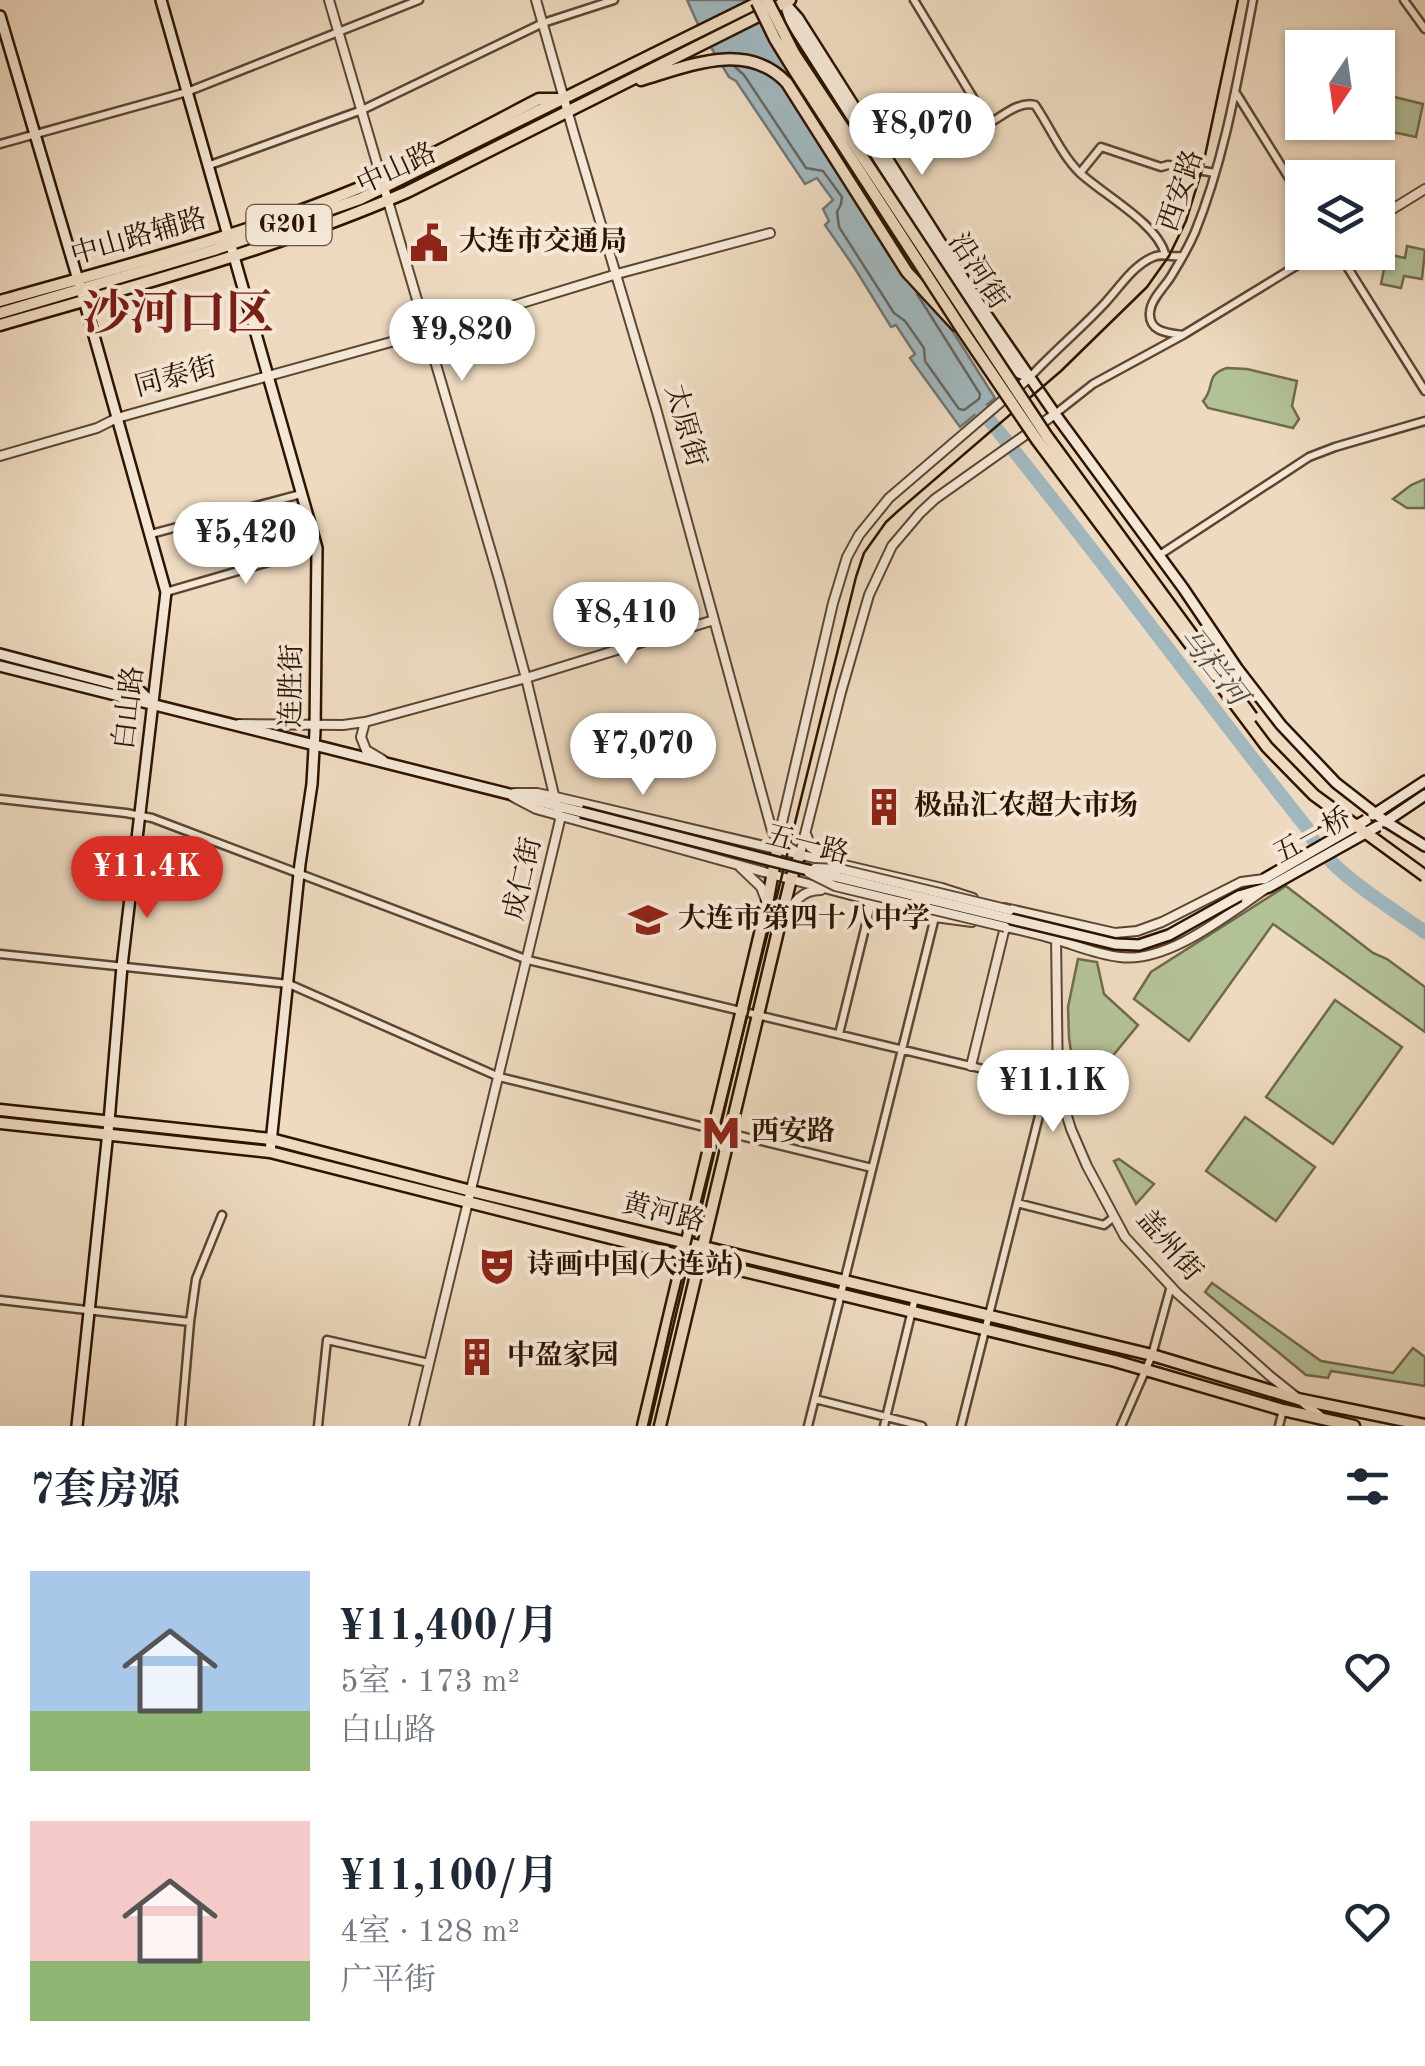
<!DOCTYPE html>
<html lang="zh">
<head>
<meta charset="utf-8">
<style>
  :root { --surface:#fff; --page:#f6f6f7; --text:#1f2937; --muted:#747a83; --accent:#d93025 }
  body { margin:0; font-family:"Old Standard TT","Noto Serif SC",serif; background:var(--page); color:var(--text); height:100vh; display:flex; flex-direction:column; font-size:38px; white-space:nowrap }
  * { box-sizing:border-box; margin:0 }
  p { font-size:32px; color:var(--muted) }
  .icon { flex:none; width:55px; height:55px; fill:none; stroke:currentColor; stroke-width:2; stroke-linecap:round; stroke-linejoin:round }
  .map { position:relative; height:1426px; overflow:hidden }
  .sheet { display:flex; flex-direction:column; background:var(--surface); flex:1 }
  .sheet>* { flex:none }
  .needle { width:65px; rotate:193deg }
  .fabs { position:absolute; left:1285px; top:30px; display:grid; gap:20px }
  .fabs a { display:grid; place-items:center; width:110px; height:110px; border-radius:0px; background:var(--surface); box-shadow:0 2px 8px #0004; font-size:50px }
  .price { position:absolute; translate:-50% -85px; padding:0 22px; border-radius:35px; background:#fff; color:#222; font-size:32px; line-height:65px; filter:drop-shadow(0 2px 5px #0008) }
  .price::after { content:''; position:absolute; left:50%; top:60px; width:30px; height:22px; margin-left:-15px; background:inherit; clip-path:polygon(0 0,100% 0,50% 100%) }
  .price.current { background:var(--accent); color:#fff }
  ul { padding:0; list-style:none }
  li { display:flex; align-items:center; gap:30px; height:250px; padding:0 30px }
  li span { display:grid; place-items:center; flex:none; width:280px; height:200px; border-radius:0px; color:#555 }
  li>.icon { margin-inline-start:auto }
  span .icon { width:120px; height:120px; fill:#fffc; stroke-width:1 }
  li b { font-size:42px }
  h2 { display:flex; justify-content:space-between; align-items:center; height:120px; padding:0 30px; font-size:42px }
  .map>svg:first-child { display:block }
</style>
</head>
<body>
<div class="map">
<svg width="1425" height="1426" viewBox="0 0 1425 1426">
  <rect width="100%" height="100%" fill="#eedac0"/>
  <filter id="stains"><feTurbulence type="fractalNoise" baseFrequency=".002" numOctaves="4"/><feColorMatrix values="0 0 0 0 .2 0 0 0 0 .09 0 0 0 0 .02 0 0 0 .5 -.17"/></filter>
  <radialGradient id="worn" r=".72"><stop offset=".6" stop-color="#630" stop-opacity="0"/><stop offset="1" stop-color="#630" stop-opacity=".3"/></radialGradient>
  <path fill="#b3c197" stroke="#706a4c" stroke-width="2.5" d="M 1378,93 L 1423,104 L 1416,137 L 1350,123 L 1378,122 Z
    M 1407,246 L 1425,250 L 1422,279 L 1404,276 L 1401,288 L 1381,284 L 1387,254 L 1405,258 Z
    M 1227,368 L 1247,369 L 1297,381 L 1292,406 L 1299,419 L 1293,428 L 1208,408 L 1203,401 C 1216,387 1204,375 1227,368 Z
    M 1425,479 L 1425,508 L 1407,508 L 1393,499 L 1411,485 Z
    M 1286,886 L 1373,953 L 1387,959 L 1425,987 L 1425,1032 L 1273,924 L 1189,1041 L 1134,999 L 1151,972 Z
    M 1078,959 L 1097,962 L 1104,994 L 1138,1025 L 1078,1098 L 1069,1038 L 1068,1007 Z
    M 1335,1000 L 1402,1047 L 1333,1144 L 1266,1097 Z
    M 1245,1117 L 1315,1167 L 1276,1221 L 1206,1171 Z
    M 1119,1159 L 1154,1184 L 1136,1204 L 1114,1161 Z
    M 1212,1283 L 1321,1361 L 1393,1373 L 1413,1348 L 1425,1357 L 1425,1386 L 1331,1371 L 1328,1378 L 1306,1375 L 1205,1292 Z"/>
  <path fill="#a0b7be" stroke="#727672" stroke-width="2.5" d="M 687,0 L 752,0 L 775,51 L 995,398 L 960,427 L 910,358 L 915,354 L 896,325 L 891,327 L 854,267 L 825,225 L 829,221 L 823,209 L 833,200 L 817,178 L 805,184 L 736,81 L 729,77 L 701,31 Z"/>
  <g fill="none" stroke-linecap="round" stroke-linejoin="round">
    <path stroke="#66665f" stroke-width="2.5" d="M 735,67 L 744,75 L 806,168 L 823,171 L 842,197 L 841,204 L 837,212 L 839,227 L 894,313 L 905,321 L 924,348 L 925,361 L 959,409 L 964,410 L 979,399 L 980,394 L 917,294"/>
    <path stroke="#a0b7be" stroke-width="14" d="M 981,410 C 1093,546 1197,690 1307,828 C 1323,868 1390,907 1425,932"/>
    <g stroke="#5d4630" stroke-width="11">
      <path id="minor" d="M 914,0 L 983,114 L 993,121 C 1005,114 1020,101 1035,105 C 1050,127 1061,154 1079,172 C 1102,194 1157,223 1165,254
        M 1404,0 L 1425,29
        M 1236,93 L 1302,199
        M 0,144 L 187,92 L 419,0
        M 210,165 L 362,110 L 543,23 L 614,0
        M 1080,173 L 1101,147 L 1161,167 L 1168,165 L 1215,173
        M 1338,252 L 1425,391
        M 1183,335 C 1168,333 1148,332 1150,312 C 1151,298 1167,285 1173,273 C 1181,260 1189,246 1195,232 C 1225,158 1238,77 1253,0
        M 1030,377 C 1054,351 1081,329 1105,303 C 1119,288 1132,267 1151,258 C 1162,252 1170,258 1182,256
        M 1055,414 L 1093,384 L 1183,335 L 1319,252
        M 151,534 L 301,494
        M 1158,556 L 1309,457 L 1335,447 L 1425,421
        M 166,592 L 317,548
        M 0,799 L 126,813 L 152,818 L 528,960 L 1058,1087
        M 0,954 L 289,984 L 499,1077 L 872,1168
        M 839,1034 L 872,900
        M 1017,1203 L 1104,1225 L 1114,1217
        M 0,1300 L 190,1322
        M 815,1399 L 922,1426
        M 181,1426 L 190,1322 L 196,1279 L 222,1215
        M 318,1426 L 327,1340 L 429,1363
        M 808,1426 L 935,917
        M 884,1426 L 915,1298
        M 961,1426 L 1043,1100 L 1058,1087
        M 1121,1426 L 1152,1355 L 1171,1286
        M 1279,1426 L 1283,1410"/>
    </g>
    <g stroke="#5d4630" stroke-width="12">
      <path id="tertiary" d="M 329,0 L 499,579 L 526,678 L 560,820 L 414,1426
        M 536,0 L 574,134 L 657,412 L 772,831 L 778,841 L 800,854
        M 1378,218 L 1425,189
        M 0,456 L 97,428 L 117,418 L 427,332 L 617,274 L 770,233
        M 365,722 L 361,737 L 366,750 L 383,760
        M 239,724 L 343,725 L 365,722 L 526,678 L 714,620
        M 514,793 L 537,793 L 556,797 L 942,888 L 973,898
        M 513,797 L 536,809 L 782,877 L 935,917 L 972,922
        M 807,836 L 810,847 L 826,857
        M 778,840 L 833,603 L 847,557 L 859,535 L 889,498 L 1030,377
        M 800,854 L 841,692 L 869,595 L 892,546 L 920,513 L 935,499 L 1055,414
        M 740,867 L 761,887 L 767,903
        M 1005,908 L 1115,933 L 1137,931 L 1162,922 L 1241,882 L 1264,879
        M 784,919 C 793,903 801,890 821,890
        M 1001,926 C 1021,930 1041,935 1061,941 C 1080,947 1100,955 1120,957 C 1168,963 1225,916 1264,890
        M 1056,935 L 1058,1087 L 1071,1129 L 1087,1166 L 1125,1237 L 1177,1293 L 1270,1376 L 1320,1416
        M 971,1066 L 1005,927"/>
    </g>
    <g stroke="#2d1400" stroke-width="14">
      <path id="secondary" d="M 161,0 L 317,548 L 315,731 L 312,784 L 300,864 L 270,1152
        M 782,0 L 798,18 L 984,311 L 1055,414 L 1183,588 L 1237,668 L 1281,725 L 1336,783 L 1385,821 L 1425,846
        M 787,10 L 791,22 L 978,315 L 1019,373 L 1030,377
        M 0,16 L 84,300 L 166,592 L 122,966 L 109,1122 L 77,1426
        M 0,654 L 140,691 L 153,704
        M 0,666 L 581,812
        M 1373,815 L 1425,781
        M 1385,822 L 1425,795
        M 1239,896 L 1269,887"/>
    </g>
    <g stroke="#2d1400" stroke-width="15">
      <path id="primary" d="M 0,301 C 120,267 243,236 359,188 C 421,162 479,130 539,99 L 563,99
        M 0,1110 L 271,1139 L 471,1191 L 1152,1355 L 1298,1399 L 1425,1425
        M 0,1123 L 270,1152 L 682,1256 L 1115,1361 L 1283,1410 L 1354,1426
        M 643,1426 L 767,904 L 777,850
        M 660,1426 L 778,931 L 791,879 L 800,854"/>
    </g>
    <g stroke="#2d1400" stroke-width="15">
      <path id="trunk" d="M 641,80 C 688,66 747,40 787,83 L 907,272 L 956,325
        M 0,313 L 214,250 L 360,199 L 763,0
        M 0,325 C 137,285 276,249 407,192 L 790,0"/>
    </g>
    <use href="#minor" stroke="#f4e7d6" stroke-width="6"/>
    <use href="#tertiary" stroke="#f4e7d6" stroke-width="8"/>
    <use href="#secondary" stroke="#f4e7d6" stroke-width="9"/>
    <use href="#primary" stroke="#eedac0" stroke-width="10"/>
    <use href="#trunk" stroke="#eedac0" stroke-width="10"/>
    <path stroke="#2d1400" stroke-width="2.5" d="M 648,1426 L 672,1319 L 856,577 L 864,553 L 886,522 L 898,511 L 1061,371 L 1147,287 L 1169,256 L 1186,221 L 1202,170 L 1238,0"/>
    <g stroke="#5d4630" stroke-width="12" stroke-linecap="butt">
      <path id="tertiary-bridge" d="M 815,868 L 840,869 L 1010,910
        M 809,873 L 835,886 L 1005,927"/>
    </g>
    <g stroke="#2d1400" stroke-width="14" stroke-linecap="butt">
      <path id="secondary-bridge" d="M 581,812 L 800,868 L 1115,944 L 1139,945 L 1169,935 L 1239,896
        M 1264,879 L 1366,820
        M 1269,887 L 1378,826"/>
    </g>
    <g stroke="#2d1400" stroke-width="15" stroke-linecap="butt">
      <path id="trunk-bridge" d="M 767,0 L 794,53 L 1046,435 L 1252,717
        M 757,2 L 775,39 L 796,73 L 963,331 L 1037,440 L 1267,747 L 1314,795 L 1425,876"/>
    </g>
    <use href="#tertiary-bridge" stroke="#f4e7d6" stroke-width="8"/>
    <use href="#secondary-bridge" stroke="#f4e7d6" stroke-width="9"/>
    <use href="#trunk-bridge" stroke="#eedac0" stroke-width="10"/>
  </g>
  <defs>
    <g id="civic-bare" transform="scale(3)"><path d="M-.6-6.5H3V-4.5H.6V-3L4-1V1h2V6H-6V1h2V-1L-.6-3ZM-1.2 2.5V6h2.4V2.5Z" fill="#8f2418" stroke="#f4e7d6" stroke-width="2.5" paint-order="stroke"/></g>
    <g id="building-bare" transform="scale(3)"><path d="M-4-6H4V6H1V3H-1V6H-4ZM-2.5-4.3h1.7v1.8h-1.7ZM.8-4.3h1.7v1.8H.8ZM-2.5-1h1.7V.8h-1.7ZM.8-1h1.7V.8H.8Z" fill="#8f2418" stroke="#f4e7d6" stroke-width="2.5" paint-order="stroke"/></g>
    <g id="school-bare" transform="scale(3)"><path d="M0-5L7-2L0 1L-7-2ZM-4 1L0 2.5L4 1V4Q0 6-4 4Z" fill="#8f2418" stroke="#f4e7d6" stroke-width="2.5" paint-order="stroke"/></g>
    <g id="metro-bare" transform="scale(3)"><path d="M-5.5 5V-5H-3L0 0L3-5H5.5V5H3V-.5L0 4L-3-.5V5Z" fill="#8f2418" stroke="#f4e7d6" stroke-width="2.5" paint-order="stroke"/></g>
    <g id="theatre-bare" transform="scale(3)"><path d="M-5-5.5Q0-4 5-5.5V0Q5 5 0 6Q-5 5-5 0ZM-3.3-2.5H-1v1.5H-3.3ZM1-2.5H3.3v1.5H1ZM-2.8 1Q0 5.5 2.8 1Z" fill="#8f2418" stroke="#f4e7d6" stroke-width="2.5" paint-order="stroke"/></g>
  </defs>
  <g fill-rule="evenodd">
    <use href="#civic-bare" x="429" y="243"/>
    <use href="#building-bare" x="884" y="807"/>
    <use href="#school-bare" x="648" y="920"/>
    <use href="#metro-bare" x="721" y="1133"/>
    <use href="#theatre-bare" x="497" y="1266"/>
    <use href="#building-bare" x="477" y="1357"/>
  </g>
  <g text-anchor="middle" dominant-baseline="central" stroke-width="8" stroke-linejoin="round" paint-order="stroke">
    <rect fill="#f4e7d6" stroke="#695340" stroke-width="2.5" x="246.5" y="205" width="85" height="40" rx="8"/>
    <g font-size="25" font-weight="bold" fill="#2d1400">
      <text x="289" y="225">G201</text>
    </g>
    <g font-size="28" fill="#2d1400" stroke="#f4e7d6">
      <text transform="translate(397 170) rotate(-25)">中山路</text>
      <text transform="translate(1182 191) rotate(-71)">西安路</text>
      <text transform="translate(139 238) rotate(-16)">中山路辅路</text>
      <text transform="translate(977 272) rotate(57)">沿河街</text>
      <text transform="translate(176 378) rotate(-15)">同泰街</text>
      <text transform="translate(684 426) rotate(74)">太原街</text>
      <text transform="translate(293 686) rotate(-89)">连胜街</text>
      <text transform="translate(130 708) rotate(-83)">白山路</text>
      <text transform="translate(1313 837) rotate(-29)">五一桥</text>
      <text transform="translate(807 846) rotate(14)">五一路</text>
      <text transform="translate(524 879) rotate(-77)">成仁街</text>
      <text transform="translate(663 1214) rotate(14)">黄河路</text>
      <text transform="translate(1168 1246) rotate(49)">盖州街</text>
    </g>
    <g font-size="28" font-weight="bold" fill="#2d1400" stroke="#f4e7d6" text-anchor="start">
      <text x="459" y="243">大连市交通局</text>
      <text x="914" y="807">极品汇农超大市场</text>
      <text x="678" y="920">大连市第四十八中学</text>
      <text x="751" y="1133">西安路</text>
      <text x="527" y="1266">诗画中国(大连站)</text>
      <text x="507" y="1357">中盈家园</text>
    </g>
    <g font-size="30" font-style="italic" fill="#554d42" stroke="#f4e7d6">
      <text transform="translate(1212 667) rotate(52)">马栏河</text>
    </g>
    <g font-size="48" font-weight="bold" fill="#7a1f14" stroke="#f4e7d6">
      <text x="178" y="316">沙河口区</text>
    </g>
  </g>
  <rect width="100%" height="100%" filter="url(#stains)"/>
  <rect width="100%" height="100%" fill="url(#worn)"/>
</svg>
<div class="fabs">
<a><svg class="needle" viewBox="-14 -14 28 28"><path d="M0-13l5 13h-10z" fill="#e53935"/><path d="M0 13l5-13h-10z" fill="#747a83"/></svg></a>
<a><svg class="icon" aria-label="layers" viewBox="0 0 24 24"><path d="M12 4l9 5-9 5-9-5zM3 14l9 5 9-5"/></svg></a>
</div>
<b class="price" style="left:922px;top:178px">¥8,070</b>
<b class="price" style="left:462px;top:384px">¥9,820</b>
<b class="price" style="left:246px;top:587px">¥5,420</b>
<b class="price" style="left:626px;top:667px">¥8,410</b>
<b class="price" style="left:643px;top:798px">¥7,070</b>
<b class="price current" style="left:147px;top:921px">¥11.4K</b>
<b class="price" style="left:1053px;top:1135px">¥11.1K</b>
</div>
<section class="sheet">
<h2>7套房源<svg class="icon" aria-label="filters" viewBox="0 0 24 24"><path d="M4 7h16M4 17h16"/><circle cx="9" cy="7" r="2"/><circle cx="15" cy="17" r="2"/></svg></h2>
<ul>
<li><span style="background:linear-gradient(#a9c7e8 70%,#8fb573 0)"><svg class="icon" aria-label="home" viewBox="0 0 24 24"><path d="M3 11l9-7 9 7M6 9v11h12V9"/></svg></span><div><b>¥11,400/月</b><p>5室 · 173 m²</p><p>白山路</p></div><svg class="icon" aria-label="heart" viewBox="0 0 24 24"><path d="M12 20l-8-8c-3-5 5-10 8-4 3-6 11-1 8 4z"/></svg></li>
<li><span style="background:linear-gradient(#f6c9c9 70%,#8fb573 0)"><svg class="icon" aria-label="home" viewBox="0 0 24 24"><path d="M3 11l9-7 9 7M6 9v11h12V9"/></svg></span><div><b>¥11,100/月</b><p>4室 · 128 m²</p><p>广平街</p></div><svg class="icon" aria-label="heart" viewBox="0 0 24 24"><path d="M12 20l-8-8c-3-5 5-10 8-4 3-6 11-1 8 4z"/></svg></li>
</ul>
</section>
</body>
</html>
